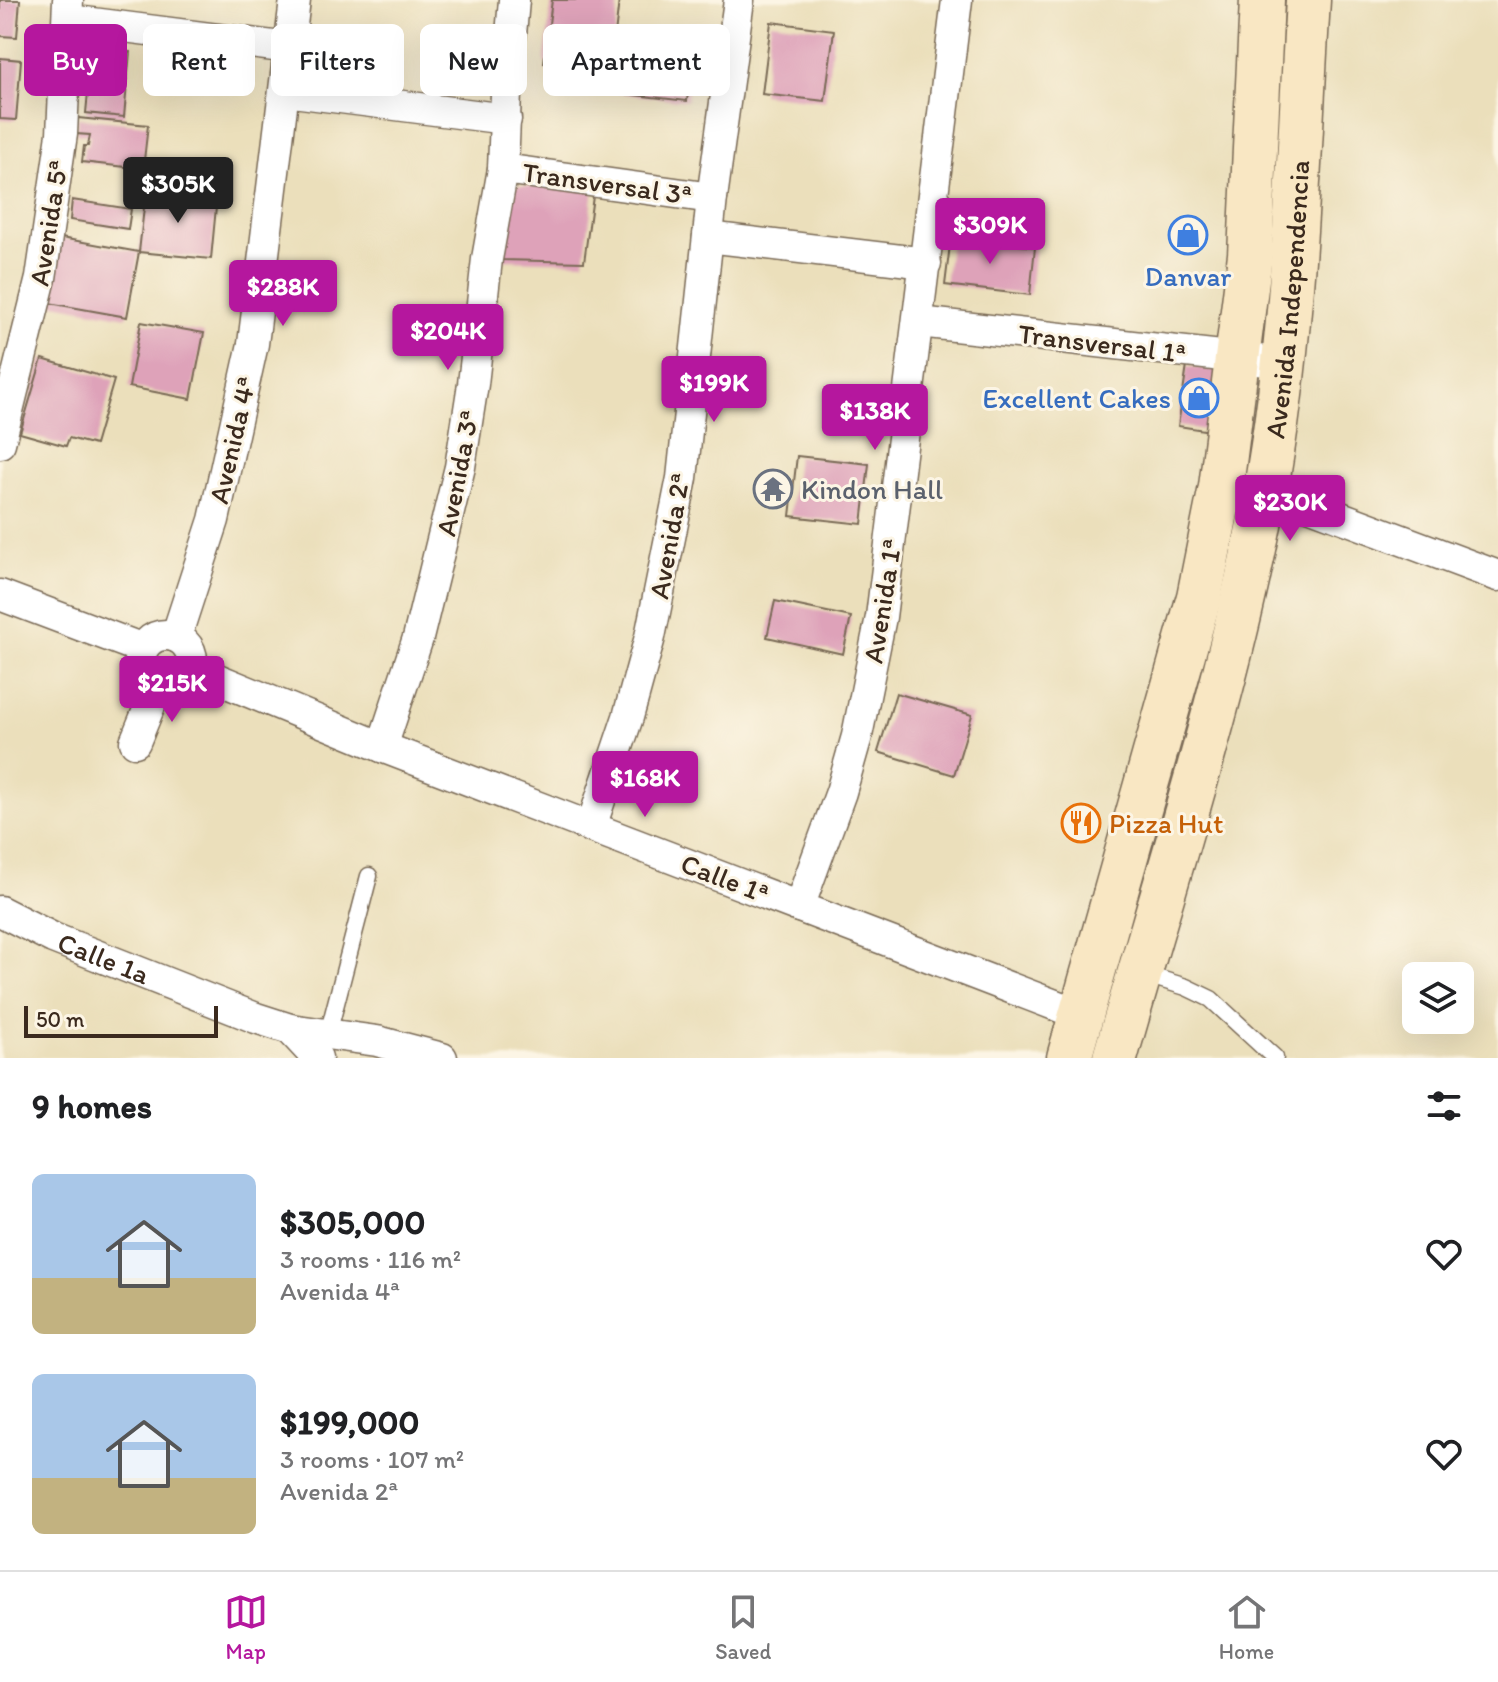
<!DOCTYPE html>
<html lang="en">
<head>
<meta charset="utf-8">
<style>
  :root { --surface:#fff; --page:#f2f2f2; --text:#202124; --muted:#757577; --line:#e0e0e0; --accent:#b5179e }
  body { margin:0; font-family:Itim,sans-serif; background:var(--page); color:var(--text); height:100vh; display:flex; flex-direction:column; font-size:30px; white-space:nowrap }
  * { box-sizing:border-box; margin:0 }
  p { font-size:26px; color:var(--muted) }
  .icon { flex:none; width:44px; height:44px; fill:none; stroke:currentColor; stroke-width:2; stroke-linecap:round; stroke-linejoin:round }
  .map { position:relative; height:1058px; overflow:hidden }
  .panel { display:flex; flex-direction:column; background:var(--surface); flex:1 }
  .panel>* { flex:none }
  .banner { position:absolute; left:24px; top:24px; width:800px; height:72px; display:flex; gap:16px }
  .fabs { position:absolute; left:1402px; top:962px; display:grid; gap:16px }
  .fabs a { display:grid; place-items:center; width:72px; height:72px; border-radius:12px; background:var(--surface); box-shadow:0 8px 32px #0002; font-size:40px }
  .scale { position:absolute; left:24px; bottom:20px; width:194px; box-sizing:border-box; padding-left:8px; border:4px solid #3b2a1e; border-top:0; font-size:22px; line-height:28px; white-space:nowrap; color:#3b2a1e; -webkit-text-stroke:6px #fcf5e5; paint-order:stroke }
  .price { position:absolute; translate:-50% -68px; padding:0 18px; border-radius:8px; background:var(--accent); color:#fff; font-size:26px; line-height:52px; filter:drop-shadow(0 2px 4px #0008) }
  .price::after { content:''; position:absolute; left:50%; top:48px; width:24px; height:18px; margin-left:-12px; background:inherit; clip-path:polygon(0 0,100% 0,50% 100%) }
  .price.current { background:#222; color:#fff }
  ul { padding:0; list-style:none }
  li { display:flex; align-items:center; gap:24px; height:200px; padding:0 32px }
  li span { display:grid; place-items:center; flex:none; width:224px; height:160px; border-radius:12px; color:#555 }
  li>.icon { margin-inline-start:auto }
  span .icon { width:96px; height:96px; fill:#fffc; stroke-width:1 }
  li b { font-size:34px }
  h2 { display:flex; justify-content:space-between; align-items:center; height:96px; padding:0 32px; font-size:34px }
  .tag { padding:0 28px; border-radius:12px; background:var(--surface); box-shadow:0 8px 32px #0002; font-size:28px; line-height:72px }
  .tag.current { background:var(--accent); color:#fff }
  .menu { display:flex; justify-content:space-around; align-items:center; height:112px; border-top:2px solid var(--line); background:var(--surface); font-size:22px; color:var(--muted) }
  .menu a { display:grid; justify-items:center; gap:4px }
  .menu .current { color:var(--accent) }
  .map>svg:first-child { display:block }
</style>
</head>
<body>
<div class="map">
<svg width="1498" height="1058" viewBox="0 0 1498 1058">
  <rect width="100%" height="100%" fill="#fcf5e5"/>
  <filter id="ink" filterUnits="userSpaceOnUse"><feTurbulence type="fractalNoise" baseFrequency=".0125" numOctaves="2"/><feDisplacementMap in="SourceGraphic" scale="16" xChannelSelector="R" yChannelSelector="G"/><feConvolveMatrix kernelMatrix="1 2 1 2 8 2 1 2 1" color-interpolation-filters="sRGB"/></filter>
  <filter id="wash" filterUnits="userSpaceOnUse"><feTurbulence type="fractalNoise" baseFrequency=".006" numOctaves="4" result="noise"/><feDisplacementMap in="SourceGraphic" scale="32" xChannelSelector="R" yChannelSelector="G"/><feGaussianBlur stdDeviation="1.8" result="paint"/><feColorMatrix in="noise" values="0 0 0 0 0 0 0 0 0 0 0 0 0 0 0 0 0 1.4 0 .05"/><feComposite in="paint" operator="in"/></filter>
  <g filter="url(#wash)">
    <rect width="100%" height="100%" fill="#ebdfbb"/>
    <g id="blocks">
      <path fill="#dea2b9" d="M 0,0 L 20,0 L 17,37 L 0,36 Z
        M 552,0 L 619,0 L 611,70 L 544,63 Z
        M 771,22 L 834,30 L 825,101 L 762,94 Z
        M 623,43 L 694,51 L 687,101 L 617,93 Z
        M 100,49 L 130,52 L 124,117 L 86,113 L 89,82 L 96,82 Z
        M 0,58 L 21,60 L 16,120 L 0,119 Z
        M 78,118 L 148,125 L 143,169 L 82,162 L 84,146 L 88,146 L 90,135 L 76,134 Z
        M 509,185 L 594,189 L 584,262 L 502,260 L 501,230 Z
        M 146,190 L 217,197 L 211,259 L 139,252 Z
        M 72,200 L 131,209 L 128,229 L 70,220 Z
        M 951,237 L 1035,247 L 1030,295 L 945,285 Z
        M 61,238 L 139,252 L 127,317 L 49,303 Z
        M 141,322 L 204,333 L 191,399 L 129,387 Z
        M 42,359 L 114,380 L 95,445 L 69,438 L 66,446 L 20,433 Z
        M 1187,366 L 1220,371 L 1211,431 L 1178,426 Z
        M 797,456 L 869,464 L 862,524 L 790,516 Z
        M 775,601 L 851,617 L 843,654 L 767,637 Z
        M 896,693 L 972,715 L 954,775 L 878,752 Z"/>
    </g>
  </g>
  <g filter="url(#ink)">
    <use href="#blocks" fill-opacity="0" stroke="#796955" stroke-width="2"/>
    <g fill="none" stroke-linecap="round" stroke-linejoin="round">
      <g stroke="#796955" stroke-width="19">
        <path id="lane" d="M 1140,973 L 1186,987 L 1211,999 L 1275,1058
          M 328,1034 L 369,876"/>
      </g>
      <g stroke="#796955" stroke-width="33">
        <g id="street">
          <path d="M 69,20 L 290,48"/>
          <path d="M 285,91 L 506,119"/>
          <path d="M 503,169 L 712,198"/>
          <path d="M 708,237 L 926,263"/>
          <path d="M 919,322 L 1285,363"/>
          <path d="M 0,443 L 41,278 L 62,134 L 68,0"/>
          <path d="M 1266,489 L 1498,576"/>
          <path d="M 0,595 L 143,649"/>
          <circle cx="166" cy="661" r="26"/>
          <path d="M 176,637 L 214,520 L 253,344 L 295,0"/>
          <path d="M 191,668 L 382,747 L 1081,1015"/>
          <path d="M 135,742 L 158,686"/>
          <path d="M 382,747 L 418,638 L 460,467 L 473,384 L 487,259 L 503,169 L 506,93 L 514,0"/>
          <path d="M 591,827 L 628,717 L 650,637 L 682,478 L 712,198 L 739,0"/>
          <path d="M 799,907 L 841,792 L 857,736 L 881,617 L 957,0"/>
          <path id="s1" d="M 0,911 L 53,938 L 256,1018 L 290,1029 L 377,1041 L 442,1058"/>
          <path d="M 290,1029 L 317,1058"/>
        </g>
      </g>
      <g stroke="#796955" stroke-width="47">
        <g id="secondary">
          <path d="M 1069,1058 L 1199,597 L 1221,487 L 1250,255 L 1262,0"/>
          <path id="s2" d="M 1115,1058 C 1168,871 1230,684 1265,493 C 1295,330 1298,164 1308,0"/>
        </g>
      </g>
      <use href="#lane" stroke="#fff" stroke-width="16"/>
      <use href="#street" stroke="#fff" stroke-width="30"/>
      <use href="#secondary" stroke="#f9e7c3" stroke-width="44"/>
    </g>
  </g>
  <defs>
    <g id="shop-ring" transform="scale(2)"><circle r="9.5" fill="#fcf5e5" stroke="#3f7fe0" stroke-width="1.5"/><path d="M-5-2.5h2.3a2.7 3.5 0 0 1 5.4 0H5L5.5 6h-11ZM-1.5-2.5h3a1.5 2.3 0 0 0-3 0Z" fill="#3f7fe0"/></g>
    <g id="temple-ring" transform="scale(2)"><circle r="9.5" fill="#fcf5e5" stroke="#6b7280" stroke-width="1.5"/><path d="M0-6L5-2H3V0L6.5 2.5H4V6H1.5V3h-3V6H-4V2.5H-6.5L-3 0V-2H-5Z" fill="#6b7280"/></g>
    <g id="restaurant-ring" transform="scale(2)"><circle r="9.5" fill="#fcf5e5" stroke="#e8710a" stroke-width="1.5"/><path d="M-5-6h1v4h1v-4h1v4h1v-4h1v5L-1.5 .5V6h-2V.5L-5-1ZM5-6V6H3V1.5H1.5Q1.5-4 5-6Z" fill="#e8710a"/></g>
  </defs>
  <g fill-rule="evenodd">
    <use href="#shop-ring" x="1188" y="235"/>
    <use href="#shop-ring" x="1199" y="398"/>
    <use href="#temple-ring" x="773" y="489"/>
    <use href="#restaurant-ring" x="1081" y="823"/>
  </g>
  <g text-anchor="middle" dominant-baseline="central" stroke-width="6" stroke-linejoin="round" paint-order="stroke">
    <g font-size="28" fill="#3b2a1e" stroke="#fcf5e5">
      <text transform="translate(607 183) rotate(8)">Transversal 3ª</text>
      <text transform="translate(48 223) rotate(-81)">Avenida 5ª</text>
      <text stroke="none"><textPath href="#s2" startOffset="780">Avenida Independencia</textPath></text>
      <text transform="translate(1102 343) rotate(7)">Transversal 1ª</text>
      <text transform="translate(232 440) rotate(-77)">Avenida 4ª</text>
      <text transform="translate(457 473) rotate(-79)">Avenida 3ª</text>
      <text transform="translate(669 536) rotate(-80)">Avenida 2ª</text>
      <text transform="translate(882 601) rotate(-81)">Avenida 1ª</text>
      <text transform="translate(725 878) rotate(21)">Calle 1ª</text>
      <text stroke="none"><textPath href="#s1" startOffset="114">Calle 1a</textPath></text>
    </g>
    <g font-size="28" fill="#366cbe" stroke="#fcf5e5">
      <text x="1188" y="276">Danvar</text>
      <text x="1171" y="398" text-anchor="end">Excellent Cakes</text>
    </g>
    <g font-size="28" fill="#5b616d" stroke="#fcf5e5" text-anchor="start">
      <text x="801" y="489">Kindon Hall</text>
    </g>
    <g font-size="28" fill="#c56008" stroke="#fcf5e5" text-anchor="start">
      <text x="1109" y="823">Pizza Hut</text>
    </g>
  </g>
</svg>
<div class="fabs">
<a><svg class="icon" aria-label="layers" viewBox="0 0 24 24"><path d="M12 4l9 5-9 5-9-5zM3 14l9 5 9-5"/></svg></a>
</div>
<div class="scale">50 m</div>
<b class="price current" style="left:178px;top:225px">$305K</b>
<b class="price" style="left:990px;top:266px">$309K</b>
<b class="price" style="left:283px;top:328px">$288K</b>
<b class="price" style="left:448px;top:372px">$204K</b>
<b class="price" style="left:714px;top:424px">$199K</b>
<b class="price" style="left:875px;top:452px">$138K</b>
<b class="price" style="left:1290px;top:543px">$230K</b>
<b class="price" style="left:172px;top:724px">$215K</b>
<b class="price" style="left:645px;top:819px">$168K</b>
<div class="banner">
<a class="tag current">Buy</a>
<a class="tag">Rent</a>
<a class="tag">Filters</a>
<a class="tag">New</a>
<a class="tag">Apartment</a>
</div>
</div>
<section class="panel">
<h2>9 homes<svg class="icon" aria-label="filters" viewBox="0 0 24 24"><path d="M4 7h16M4 17h16"/><circle cx="9" cy="7" r="2"/><circle cx="15" cy="17" r="2"/></svg></h2>
<ul>
<li><span style="background:linear-gradient(#a9c7e8 65%,#c2b280 0)"><svg class="icon" aria-label="home" viewBox="0 0 24 24"><path d="M3 11l9-7 9 7M6 9v11h12V9"/></svg></span><div><b>$305,000</b><p>3 rooms · 116 m²</p><p>Avenida 4ª</p></div><svg class="icon" aria-label="heart" viewBox="0 0 24 24"><path d="M12 20l-8-8c-3-5 5-10 8-4 3-6 11-1 8 4z"/></svg></li>
<li><span style="background:linear-gradient(#a9c7e8 65%,#c2b280 0)"><svg class="icon" aria-label="home" viewBox="0 0 24 24"><path d="M3 11l9-7 9 7M6 9v11h12V9"/></svg></span><div><b>$199,000</b><p>3 rooms · 107 m²</p><p>Avenida 2ª</p></div><svg class="icon" aria-label="heart" viewBox="0 0 24 24"><path d="M12 20l-8-8c-3-5 5-10 8-4 3-6 11-1 8 4z"/></svg></li>
</ul>
</section>
<nav class="menu">
<a class="current"><svg class="icon" aria-label="map" viewBox="0 0 24 24"><path d="M3 6l6-2 6 2 6-2v14l-6 2-6-2-6 2zM9 4v14M15 6v14"/></svg>Map</a>
<a><svg class="icon" aria-label="saved" viewBox="0 0 24 24"><path d="M7 4h10v16l-5-4-5 4z"/></svg>Saved</a>
<a><svg class="icon" aria-label="home" viewBox="0 0 24 24"><path d="M3 11l9-7 9 7M6 9v11h12V9"/></svg>Home</a>
</nav>
</body>
</html>
